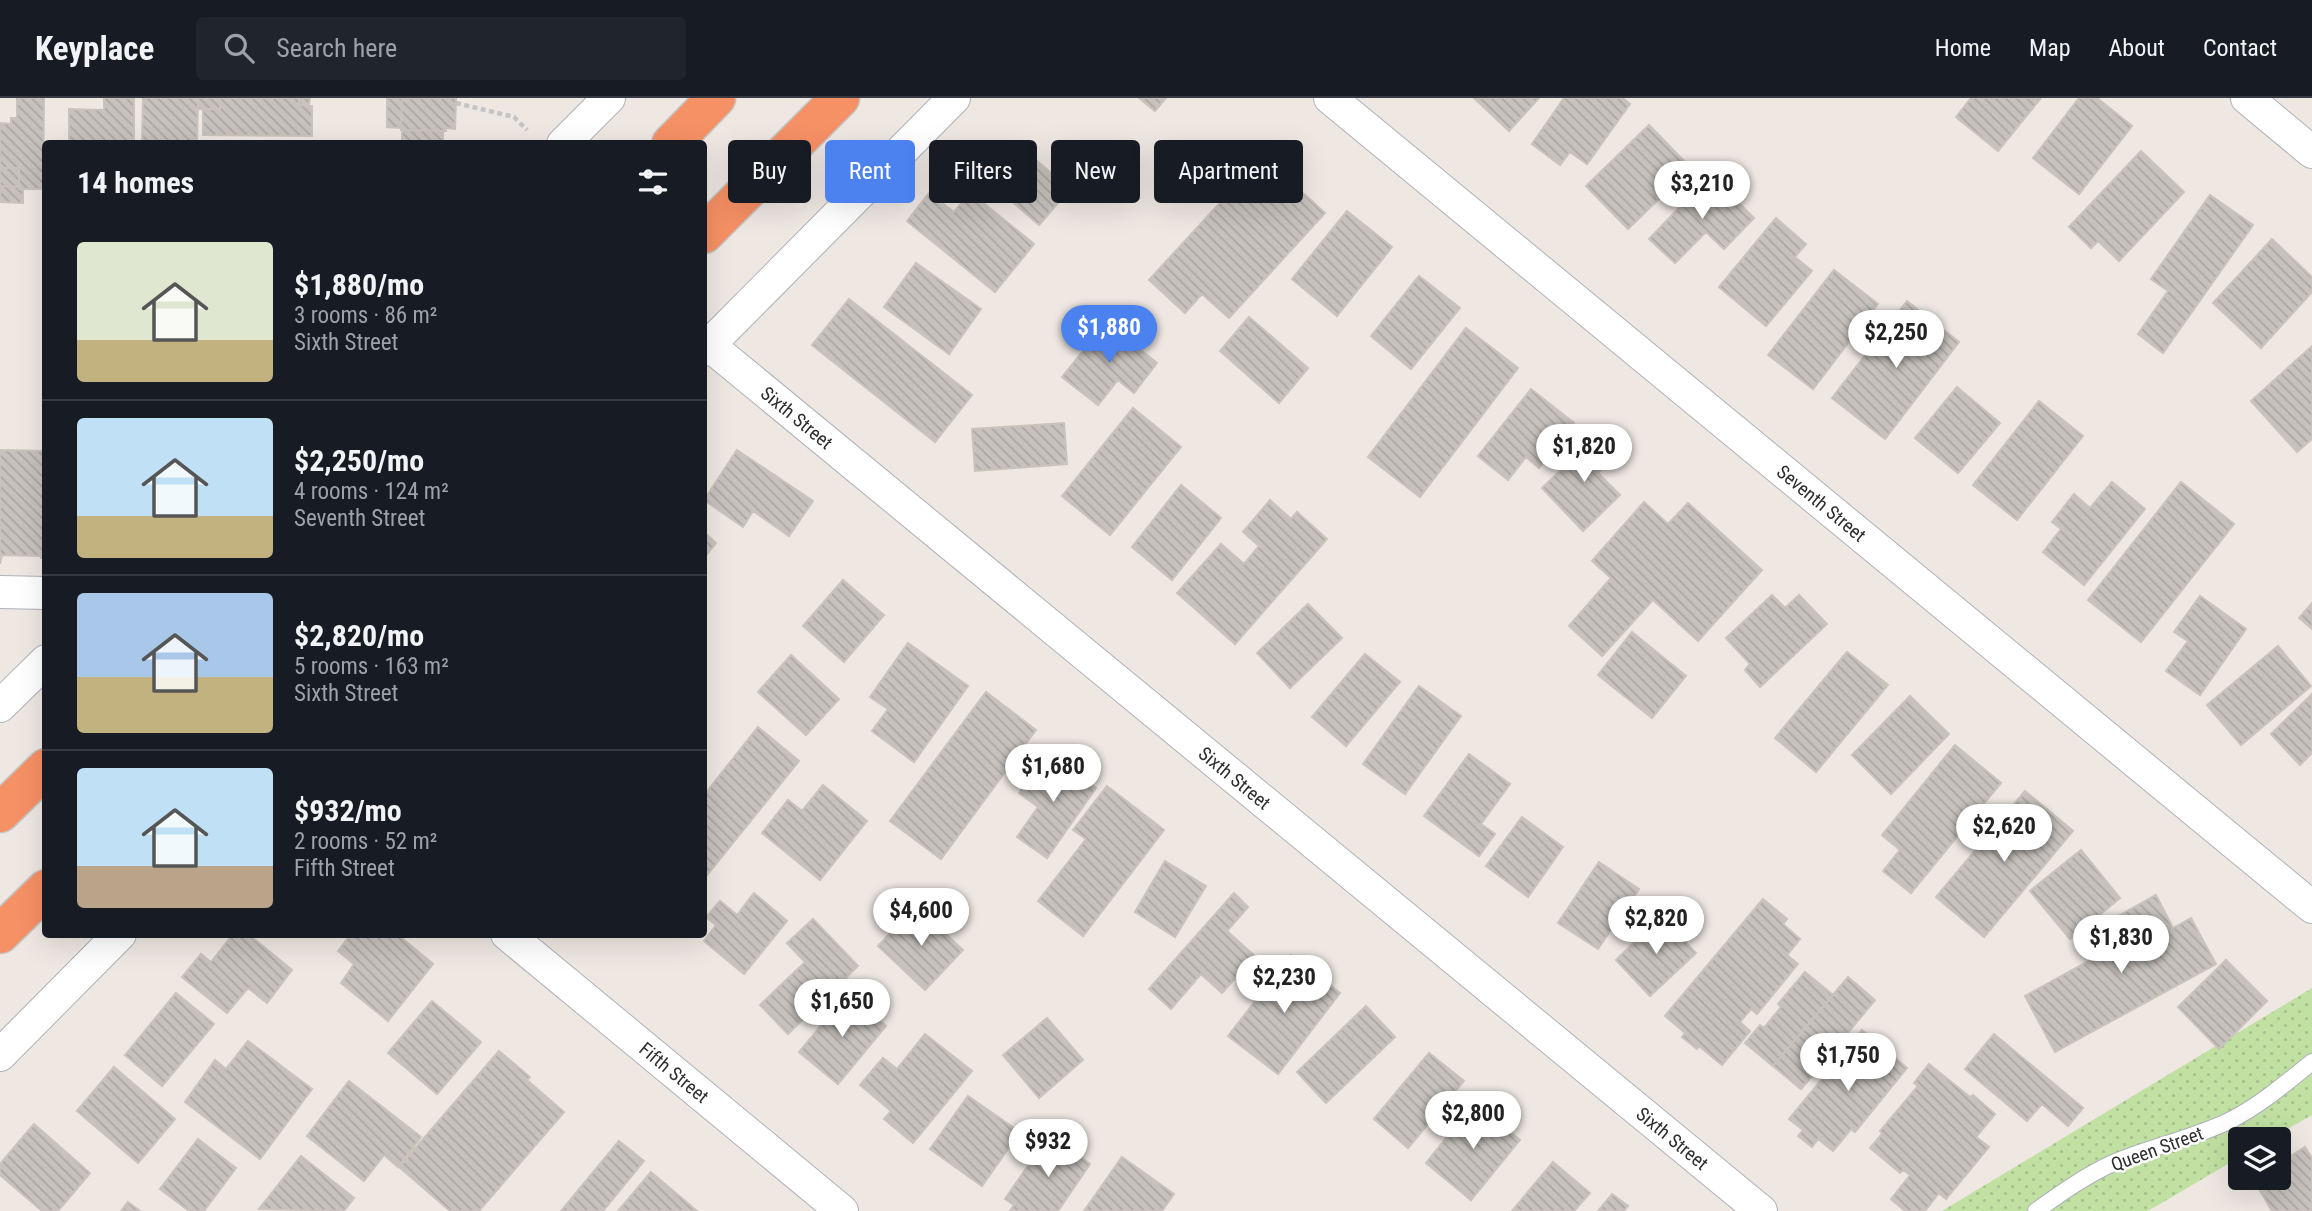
<!DOCTYPE html>
<html lang="en">
<head>
<meta charset="utf-8">
<style>
  :root { --surface:#171b24; --page:#20242c; --text:#f1f3f6; --muted:#9ea1a6; --line:#363941; --accent:#4c81f0 }
  body { margin:0; font-family:"Roboto Condensed",sans-serif; background:var(--page); color:var(--text); height:100vh; display:flex; flex-direction:column; font-size:26px; white-space:nowrap }
  * { box-sizing:border-box; margin:0 }
  p { font-size:23px; color:var(--muted) }
  .icon { flex:none; width:38px; height:38px; fill:none; stroke:currentColor; stroke-width:2; stroke-linecap:round; stroke-linejoin:round }
  .map { position:relative; flex:1; overflow:hidden }
  .details { position:absolute; left:42px; top:42px; width:665px; height:798px; display:flex; flex-direction:column; background:var(--surface); border-radius:7px; box-shadow:0 7px 28px #0002 }
  .details>* { flex:none }
  .hud { position:absolute; left:728px; top:42px; width:665px; height:63px; display:flex; gap:14px }
  .buttons { position:absolute; left:2228px; top:1029px; display:grid; gap:14px }
  .buttons a { display:grid; place-items:center; width:63px; height:63px; border-radius:7px; background:var(--surface); box-shadow:0 7px 28px #0002; font-size:35px }
  .price { position:absolute; translate:-50% -60px; padding:0 16px; border-radius:24px; background:#fff; color:#222; font-size:23px; line-height:46px; filter:drop-shadow(0 2px 4px #0008) }
  .price::after { content:''; position:absolute; left:50%; top:42px; width:21px; height:16px; margin-left:-10px; background:inherit; clip-path:polygon(0 0,100% 0,50% 100%) }
  .price.on { background:var(--accent); color:#fff }
  ul { padding:0; list-style:none }
  li { display:flex; align-items:center; gap:21px; height:175px; padding:0 35px }
  li+li { border-top:2px solid var(--line) }
  li span { display:grid; place-items:center; flex:none; width:196px; height:140px; border-radius:7px; color:#555 }
  li>.icon { margin-inline-start:auto }
  span .icon { width:84px; height:84px; fill:#fffc; stroke-width:1 }
  li b { font-size:30px }
  h2 { display:flex; justify-content:space-between; align-items:center; height:84px; padding:0 35px; font-size:30px }
  .tag { padding:0 24px; border-radius:7px; background:var(--surface); box-shadow:0 7px 28px #0002; font-size:24px; line-height:63px }
  .tag.on { background:var(--accent); color:#fff }
  header { display:flex; align-items:center; gap:42px; box-sizing:border-box; height:98px; padding:0 35px; background:var(--surface); border-bottom:2px solid var(--line) }
  header strong { font-size:33px }
  nav { display:flex; gap:38px; margin-inline-start:auto; font-size:24px }
  .search { width:490px; height:63px; background:var(--page); display:flex; align-items:center; gap:18px; box-sizing:border-box; padding:0 24px; border-radius:7px; color:var(--muted); font-size:26px }
  .map>svg:first-child { display:block }
</style>
</head>
<body>
<header>
<strong>Keyplace</strong>
<div class="search"><svg class="icon" aria-label="search" viewBox="0 0 24 24"><circle cx="10" cy="10" r="6"/><path d="M15 15l6 6"/></svg>Search here</div>
<nav><a>Home</a><a>Map</a><a>About</a><a>Contact</a></nav>
</header>
<div class="map">
<svg width="2312" height="1113" viewBox="0 0 2312 1113">
  <defs>
    <pattern id="grass-dots" width="8" height="8" patternUnits="userSpaceOnUse" patternTransform="scale(1.75)"><rect width="8" height="8" fill="#c0e1a2"/><path d="M2 2h.1M6 6h.1" fill="none" stroke="#a5c18c" stroke-width="1.8" stroke-linecap="round"/></pattern>
    <pattern id="building-back-hatch" width="6" height="6" patternUnits="userSpaceOnUse" patternTransform="scale(1.75)"><rect width="6" height="6" fill="#c7c2bd"/><path d="M-1 5l2 2M0 0l6 6M5-1l2 2" fill="none" stroke="#aba7a3"/></pattern>
  </defs>
  <rect width="100%" height="100%" fill="#eee7e2"/>
  <path fill="url(#grass-dots)" d="M 2312,890 L 2312,1017 L 2270,1041 L 2240,1041 L 2240,1059 L 2148,1113 L 1942,1113 Z"/>
  <path fill="url(#building-back-hatch)" stroke="#cac3bb" stroke-width="2" d="M 17,0 L 44,0 L 43,91 L 19,91 L 19,70 L 0,70 L 0,25 L 11,26 L 11,20 L 17,20 Z
    M 104,0 L 134,0 L 134,46 L 69,46 L 69,11 L 104,12 Z
    M 143,0 L 198,0 L 197,46 L 142,46 Z
    M 198,0 L 220,0 L 220,11 L 198,11 Z
    M 220,0 L 299,0 L 299,7 L 312,8 L 312,38 L 203,37 L 203,11 L 220,11 Z
    M 299,0 L 310,0 L 309,7 L 299,7 Z
    M 387,0 L 402,0 L 401,30 L 387,29 Z
    M 402,0 L 456,0 L 455,31 L 445,30 L 446,33 L 401,32 Z
    M 1139,0 L 1166,0 L 1155,13 Z
    M 1474,0 L 1539,0 L 1509,33 Z
    M 1564,0 L 1623,0 L 1630,6 L 1587,66 L 1570,54 L 1560,67 L 1532,46 Z
    M 1971,0 L 2041,0 L 1998,53 L 1956,19 Z
    M 2079,0 L 2097,0 L 2132,28 L 2079,96 L 2033,60 Z
    M 1649,27 L 1691,70 L 1628,131 L 1586,88 Z
    M 402,32 L 443,33 L 443,46 L 402,46 Z
    M 1015,44 L 1070,91 L 1039,127 L 985,80 Z
    M 2141,53 L 2184,94 L 2119,163 L 2098,143 L 2091,150 L 2069,129 Z
    M 1263,58 L 1325,115 L 1229,220 L 1202,196 L 1185,215 L 1149,182 Z
    M 0,70 L 19,70 L 19,89 L 0,88 Z
    M 1711,77 L 1754,120 L 1724,151 L 1706,134 L 1675,165 L 1649,141 Z
    M 0,88 L 19,89 L 19,91 L 23,91 L 23,105 L 0,104 Z
    M 970,94 L 1034,146 L 995,194 L 907,123 L 929,95 L 954,114 Z
    M 2210,97 L 2253,127 L 2163,255 L 2138,236 L 2168,193 L 2151,181 Z
    M 1347,113 L 1392,149 L 1337,218 L 1292,181 Z
    M 1776,120 L 1806,146 L 1795,159 L 1812,173 L 1766,228 L 1719,189 Z
    M 2272,141 L 2312,179 L 2312,194 L 2261,250 L 2213,205 Z
    M 916,165 L 981,211 L 949,256 L 884,209 Z
    M 1834,172 L 1878,206 L 1813,291 L 1768,257 Z
    M 1419,178 L 1460,210 L 1411,271 L 1371,238 Z
    M 849,201 L 972,297 L 935,344 L 812,247 Z
    M 1907,203 L 1959,244 L 1885,341 L 1832,300 Z
    M 1249,219 L 1308,270 L 1279,305 L 1220,253 Z
    M 1106,224 L 1157,265 L 1134,295 L 1118,282 L 1098,307 L 1062,279 Z
    M 1466,230 L 1518,270 L 1420,399 L 1368,359 Z
    M 2312,248 L 2312,341 L 2297,354 L 2251,303 Z
    M 1957,289 L 2000,325 L 1958,375 L 1915,340 Z
    M 1531,291 L 1574,325 L 1539,370 L 1526,359 L 1508,382 L 1478,358 Z
    M 2039,303 L 2083,338 L 2017,422 L 1973,387 Z
    M 1133,310 L 1181,349 L 1110,437 L 1062,398 Z
    M 1064,325 L 1067,366 L 975,373 L 972,331 Z
    M 1599,335 L 1618,355 L 1598,375 L 1620,397 L 1583,433 L 1542,390 Z
    M 0,352 L 46,353 L 46,460 L 41,460 L 41,458 L 2,457 L 0,466 Z
    M 737,352 L 813,403 L 789,438 L 753,413 L 743,429 L 704,402 Z
    M 2112,384 L 2145,411 L 2084,487 L 2043,454 L 2061,431 L 2052,424 L 2074,396 L 2090,410 Z
    M 2181,384 L 2234,426 L 2141,544 L 2088,502 Z
    M 1181,387 L 1221,420 L 1172,482 L 1132,449 Z
    M 1270,402 L 1291,421 L 1297,414 L 1327,441 L 1235,546 L 1177,495 L 1221,446 L 1244,466 L 1259,448 L 1243,434 Z
    M 1644,404 L 1668,426 L 1688,405 L 1762,472 L 1698,543 L 1653,502 L 1602,558 L 1569,528 L 1611,480 L 1592,463 Z
    M 704,434 L 716,445 L 704,460 Z
    M 843,482 L 884,517 L 844,564 L 803,528 Z
    M 1772,497 L 1785,510 L 1799,497 L 1827,526 L 1760,589 L 1745,572 L 1750,566 L 1726,540 Z
    M 2200,498 L 2246,531 L 2200,597 L 2166,573 L 2188,543 L 2174,534 Z
    M 2312,505 L 2312,531 L 2299,520 Z
    M 1308,506 L 1342,540 L 1290,590 L 1257,555 Z
    M 1632,534 L 1686,578 L 1652,620 L 1598,577 Z
    M 908,545 L 968,588 L 914,664 L 872,633 L 888,611 L 870,599 Z
    M 2278,548 L 2311,588 L 2241,647 L 2207,607 Z
    M 1847,554 L 1888,587 L 1816,674 L 1775,640 Z
    M 1365,556 L 1400,584 L 1346,648 L 1312,619 Z
    M 791,557 L 839,601 L 806,637 L 758,594 Z
    M 1419,588 L 1461,618 L 1405,696 L 1363,666 Z
    M 986,594 L 1036,632 L 941,761 L 890,723 Z
    M 2312,596 L 2312,655 L 2300,667 L 2271,636 Z
    M 1910,598 L 1949,636 L 1891,696 L 1852,657 Z
    M 758,629 L 799,663 L 704,781 L 704,697 Z
    M 1955,647 L 2001,685 L 1911,795 L 1883,773 L 1900,752 L 1882,737 Z
    M 1047,655 L 1096,690 L 1047,760 L 1017,739 L 1038,709 L 1019,695 Z
    M 1469,656 L 1510,686 L 1481,726 L 1495,736 L 1479,758 L 1424,718 Z
    M 823,687 L 867,723 L 820,782 L 762,735 L 788,702 L 802,713 Z
    M 1107,688 L 1164,732 L 1083,838 L 1038,803 L 1086,741 L 1073,732 Z
    M 2025,693 L 2073,733 L 1984,839 L 1936,799 Z
    M 1522,719 L 1563,749 L 1528,799 L 1486,768 Z
    M 2081,752 L 2120,800 L 2070,841 L 2030,793 Z
    M 1165,763 L 1206,788 L 1175,839 L 1135,814 Z
    M 1599,764 L 1639,791 L 1598,851 L 1558,825 Z
    M 754,795 L 787,823 L 744,876 L 704,843 L 716,827 L 706,819 L 720,803 L 737,817 Z
    M 1234,795 L 1248,809 L 1227,833 L 1255,858 L 1222,895 L 1201,876 L 1171,911 L 1149,891 Z
    M 2156,797 L 2173,830 L 2191,820 L 2216,866 L 2055,954 L 2025,898 L 2127,842 L 2115,820 Z
    M 1763,801 L 1787,821 L 1783,826 L 1800,841 L 1787,857 L 1798,866 L 1757,916 L 1751,911 L 1740,924 L 1750,933 L 1722,967 L 1699,948 L 1697,951 L 1682,939 L 1685,935 L 1665,918 Z
    M 916,808 L 963,852 L 925,892 L 878,848 Z
    M 1661,818 L 1696,855 L 1650,898 L 1616,862 Z
    M 813,821 L 858,868 L 788,936 L 760,907 L 805,864 L 787,845 Z
    M 233,836 L 248,836 L 292,872 L 267,905 L 248,890 L 227,915 L 182,879 L 201,856 L 211,864 Z
    M 351,836 L 397,836 L 433,866 L 388,923 L 341,885 L 354,866 L 338,853 Z
    M 1291,857 L 1340,895 L 1278,976 L 1228,938 Z
    M 2226,862 L 2267,903 L 2219,951 L 2178,909 Z
    M 1805,874 L 1833,897 L 1773,968 L 1745,945 L 1760,927 L 1764,930 L 1781,909 L 1778,906 Z
    M 1848,879 L 1875,902 L 1837,948 L 1832,945 L 1816,965 L 1820,969 L 1801,991 L 1773,968 Z
    M 176,895 L 214,926 L 162,988 L 125,957 Z
    M 847,896 L 886,928 L 838,986 L 799,954 Z
    M 432,903 L 481,944 L 437,996 L 388,955 Z
    M 1366,908 L 1395,939 L 1326,1005 L 1297,974 Z
    M 1047,920 L 1083,962 L 1039,1000 L 1003,957 Z
    M 1862,932 L 1907,970 L 1855,1034 L 1851,1031 L 1833,1053 L 1818,1041 L 1812,1049 L 1798,1038 L 1803,1032 L 1789,1021 Z
    M 925,936 L 972,973 L 913,1045 L 884,1021 L 891,1013 L 860,987 L 883,960 L 897,971 Z
    M 1994,936 L 2083,1010 L 2068,1028 L 2042,1006 L 2027,1023 L 1965,971 Z
    M 248,943 L 312,991 L 260,1061 L 185,1004 L 215,962 L 226,971 Z
    M 499,953 L 530,979 L 527,982 L 564,1014 L 479,1113 L 450,1113 L 399,1069 Z
    M 1429,955 L 1464,983 L 1408,1050 L 1374,1021 Z
    M 1929,966 L 1970,999 L 1973,997 L 1995,1016 L 1976,1039 L 1989,1049 L 1946,1101 L 1939,1095 L 1925,1113 L 1905,1113 L 1891,1101 L 1910,1077 L 1903,1072 L 1900,1075 L 1870,1050 L 1882,1036 L 1880,1033 L 1918,988 L 1914,985 Z
    M 114,969 L 175,1021 L 138,1065 L 77,1013 Z
    M 349,983 L 421,1039 L 398,1069 L 384,1057 L 364,1083 L 307,1038 Z
    M 968,998 L 1020,1034 L 982,1088 L 930,1051 Z
    M 1474,1005 L 1520,1042 L 1471,1102 L 1426,1065 Z
    M 34,1026 L 90,1075 L 58,1113 L 42,1113 L 0,1077 L 0,1066 Z
    M 1049,1037 L 1090,1066 L 1058,1113 L 1010,1113 L 1014,1107 L 1005,1101 Z
    M 198,1041 L 236,1070 L 204,1113 L 189,1113 L 160,1091 Z
    M 619,1043 L 644,1063 L 603,1113 L 561,1113 Z
    M 2305,1049 L 2312,1060 L 2312,1113 L 2272,1113 L 2253,1081 L 2278,1080 L 2278,1066 Z
    M 301,1058 L 354,1100 L 344,1113 L 259,1111 Z
    M 1122,1059 L 1174,1096 L 1162,1113 L 1084,1113 Z
    M 1553,1064 L 1590,1095 L 1574,1113 L 1512,1113 Z
    M 651,1074 L 697,1113 L 618,1113 Z
    M 1612,1096 L 1628,1108 L 1624,1113 L 1598,1113 Z
    M 128,1104 L 140,1113 L 121,1113 Z"/>
  <g fill="none" stroke-linecap="round" stroke-linejoin="round">
    <g stroke="#aeb1b9" stroke-width="18">
      <path id="lane" d="M 2036,1113 C 2061,1095 2085,1078 2113,1065 C 2151,1049 2191,1041 2229,1023 C 2259,1008 2286,985 2312,964"/>
    </g>
    <g stroke="#aeb1b9" stroke-width="34">
      <g id="street">
        <path id="s1" d="M 1330,0 L 2312,809"/>
        <path d="M 2247,0 L 2312,54"/>
        <path d="M 563,46 L 609,0"/>
        <path id="s2" d="M 709,247 L 1761,1113"/>
        <path d="M 704,252 L 954,0"/>
        <path d="M 0,494 L 46,495"/>
        <path d="M 0,608 L 46,563"/>
        <path id="s3" d="M 507,836 L 842,1113"/>
        <path d="M 0,957 L 120,836"/>
      </g>
    </g>
    <g stroke="#c4c4c4" stroke-width="41">
      <path id="highway" d="M 671,46 L 716,0
        M 704,136 L 840,0
        M 0,715 L 46,670
        M 0,836 L 46,791"/>
    </g>
    <path stroke="#c4c4c4" stroke-width="4.5" stroke-dasharray="5 3.5" stroke-linecap="butt" d="M 456,5 L 514,19 L 527,32"/>
    <use href="#lane" stroke="#fff" stroke-width="16"/>
    <use href="#street" stroke="#fff" stroke-width="32"/>
    <use href="#highway" stroke="#f69065" stroke-width="38"/>
  </g>
  <g text-anchor="middle" dominant-baseline="central" stroke-width="5" stroke-linejoin="round" paint-order="stroke">
    <g font-size="19" fill="#2e2e2e" stroke="#fff">
      <text stroke="none"><textPath href="#s2" startOffset="114">Sixth Street</textPath></text>
      <text stroke="none"><textPath href="#s1" startOffset="637">Seventh Street</textPath></text>
      <text stroke="none"><textPath href="#s2" startOffset="681">Sixth Street</textPath></text>
      <text stroke="none"><textPath href="#s3" startOffset="217">Fifth Street</textPath></text>
      <text stroke="none"><textPath href="#s2" startOffset="1248">Sixth Street</textPath></text>
      <text transform="translate(2157 1051) rotate(-20)">Queen Street</text>
    </g>
  </g>
</svg>
<div class="buttons">
<a><svg class="icon" aria-label="layers" viewBox="0 0 24 24"><path d="M12 4l9 5-9 5-9-5zM3 14l9 5 9-5"/></svg></a>
</div>
<b class="price" style="left:1702px;top:123px">$3,210</b>
<b class="price on" style="left:1109px;top:267px">$1,880</b>
<b class="price" style="left:1896px;top:272px">$2,250</b>
<b class="price" style="left:1584px;top:386px">$1,820</b>
<b class="price" style="left:1053px;top:706px">$1,680</b>
<b class="price" style="left:2004px;top:766px">$2,620</b>
<b class="price" style="left:921px;top:850px">$4,600</b>
<b class="price" style="left:1656px;top:858px">$2,820</b>
<b class="price" style="left:2121px;top:877px">$1,830</b>
<b class="price" style="left:1284px;top:917px">$2,230</b>
<b class="price" style="left:842px;top:941px">$1,650</b>
<b class="price" style="left:1848px;top:995px">$1,750</b>
<b class="price" style="left:1473px;top:1053px">$2,800</b>
<b class="price" style="left:1048px;top:1081px">$932</b>
<div class="hud">
<a class="tag">Buy</a>
<a class="tag on">Rent</a>
<a class="tag">Filters</a>
<a class="tag">New</a>
<a class="tag">Apartment</a>
</div>
<section class="details">
<h2>14 homes<svg class="icon" aria-label="filters" viewBox="0 0 24 24"><path d="M4 7h16M4 17h16"/><circle cx="9" cy="7" r="2"/><circle cx="15" cy="17" r="2"/></svg></h2>
<ul>
<li><span style="background:linear-gradient(#dfe7d0 70%,#c2b280 0)"><svg class="icon" aria-label="home" viewBox="0 0 24 24"><path d="M3 11l9-7 9 7M6 9v11h12V9"/></svg></span><div><b>$1,880/mo</b><p>3 rooms · 86 m²</p><p>Sixth Street</p></div></li>
<li><span style="background:linear-gradient(#bfe0f5 70%,#c2b280 0)"><svg class="icon" aria-label="home" viewBox="0 0 24 24"><path d="M3 11l9-7 9 7M6 9v11h12V9"/></svg></span><div><b>$2,250/mo</b><p>4 rooms · 124 m²</p><p>Seventh Street</p></div></li>
<li><span style="background:linear-gradient(#a9c7e8 60%,#c2b280 0)"><svg class="icon" aria-label="home" viewBox="0 0 24 24"><path d="M3 11l9-7 9 7M6 9v11h12V9"/></svg></span><div><b>$2,820/mo</b><p>5 rooms · 163 m²</p><p>Sixth Street</p></div></li>
<li><span style="background:linear-gradient(#bfe0f5 70%,#b9a48a 0)"><svg class="icon" aria-label="home" viewBox="0 0 24 24"><path d="M3 11l9-7 9 7M6 9v11h12V9"/></svg></span><div><b>$932/mo</b><p>2 rooms · 52 m²</p><p>Fifth Street</p></div></li>
</ul>
</section>
</div>
</body>
</html>
